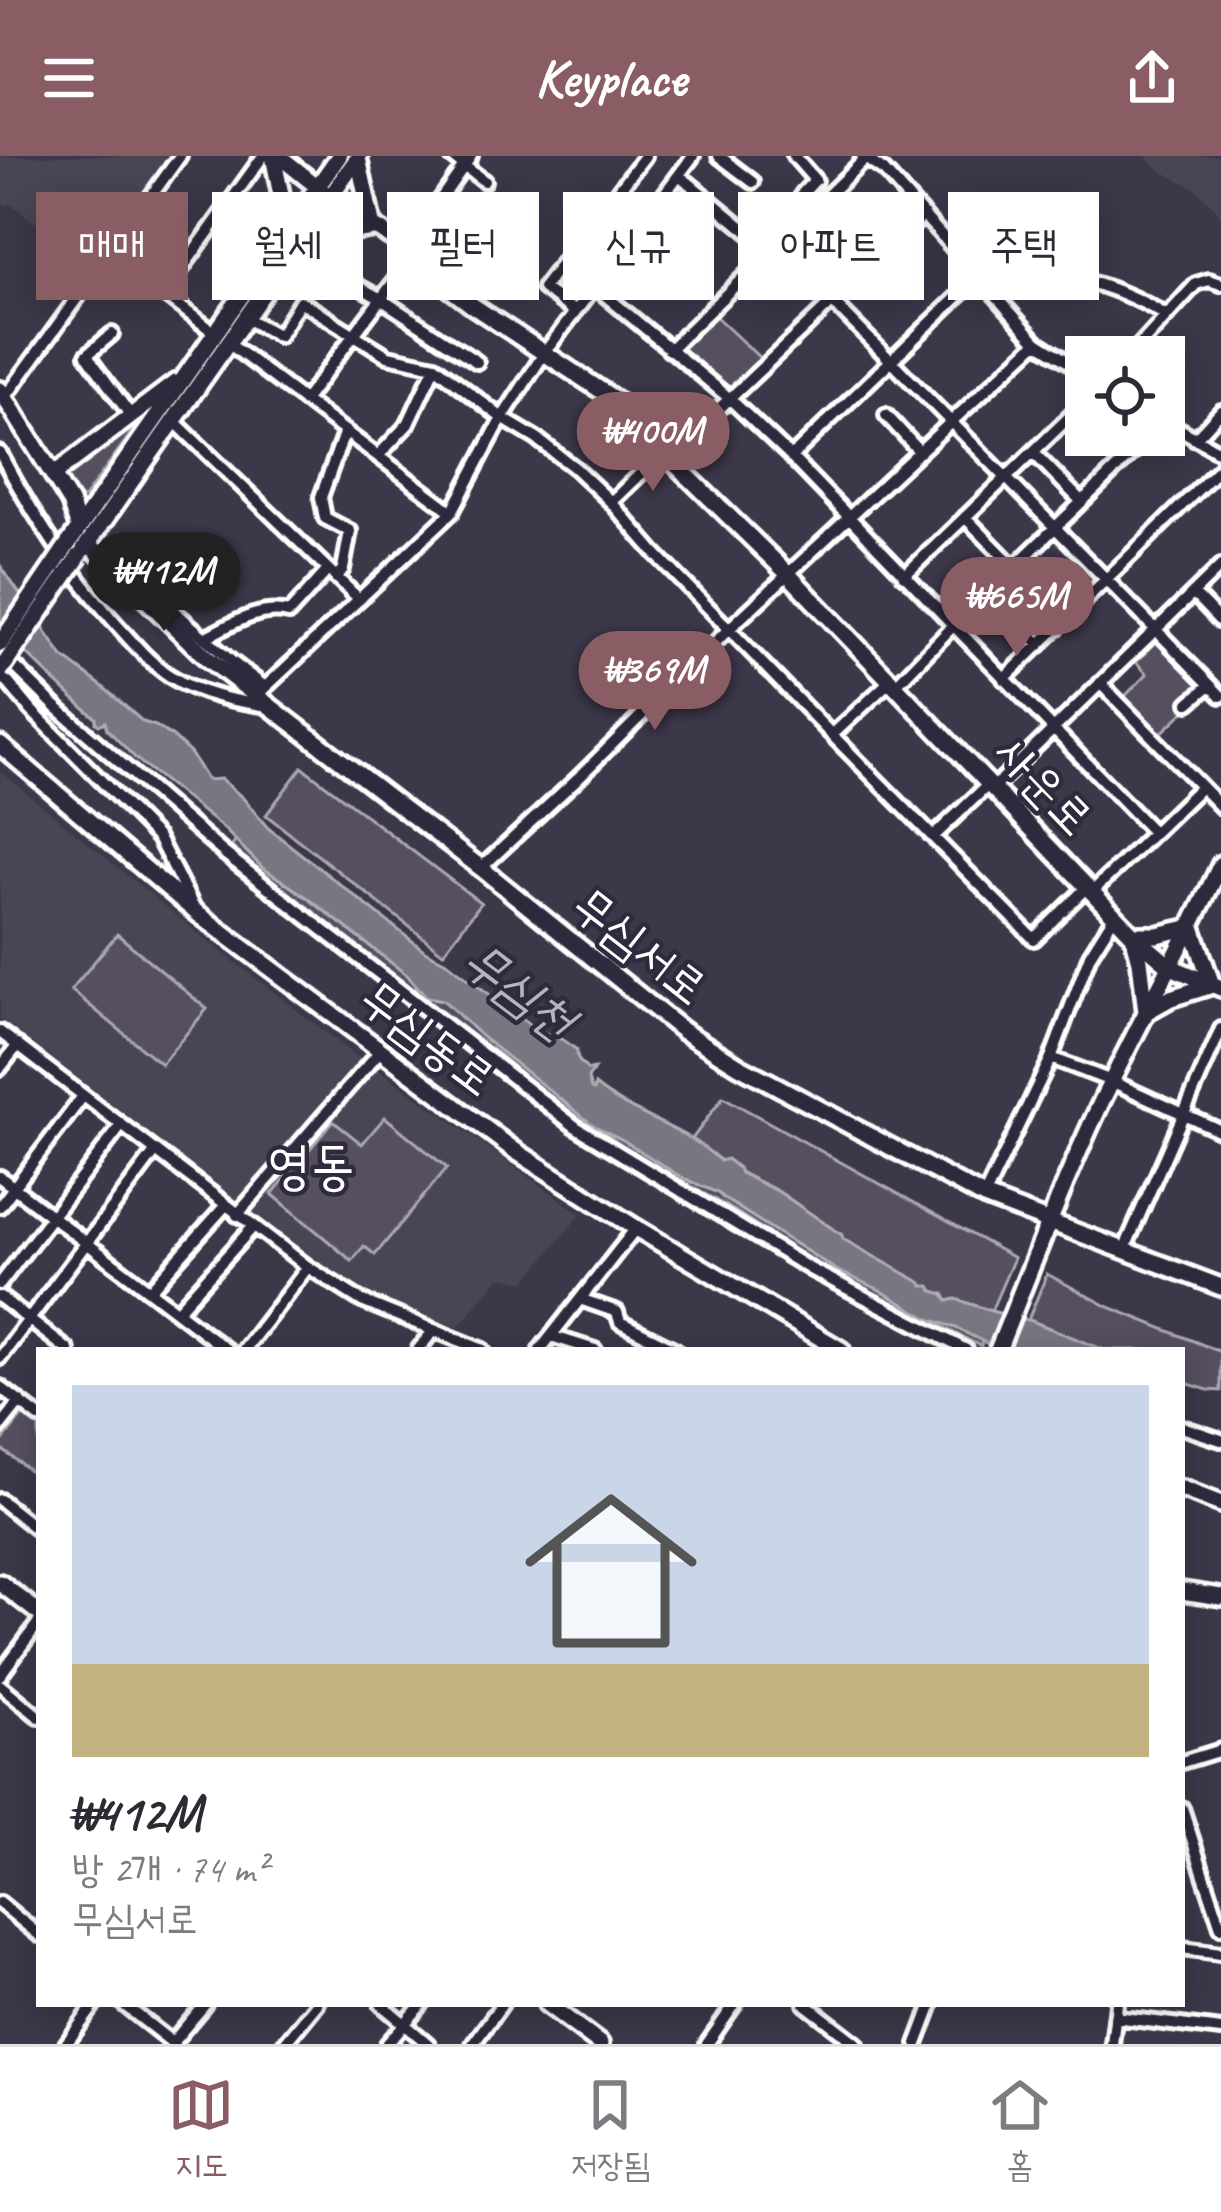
<!DOCTYPE html>
<html lang="ko">
<head>
<meta charset="utf-8">
<style>
  :root { --surface:#fff; --page:#f7f7f7; --text:#2b2b33; --muted:#7c7c81; --line:#e1e1e2; --accent:#8a5d65 }
  body { margin:0; font-family:Caveat,"Poor Story",sans-serif; background:var(--page); color:var(--text); height:100vh; display:flex; flex-direction:column; font-size:45px; white-space:nowrap }
  * { box-sizing:border-box; margin:0 }
  p { font-size:39px; color:var(--muted) }
  .icon { flex:none; width:66px; height:66px; fill:none; stroke:currentColor; stroke-width:2; stroke-linecap:round; stroke-linejoin:round }
  .map { position:relative; flex:1; overflow:hidden }
  .sheet { position:absolute; left:36px; top:1191px; width:1149px; height:660px; display:flex; flex-direction:column; background:var(--surface); border-radius:0px; box-shadow:0 6px 30px #0003 }
  .sheet>* { flex:none }
  .banner { position:absolute; left:36px; top:36px; width:1149px; height:108px; display:flex; gap:24px }
  .tools { position:absolute; left:1065px; top:180px; display:grid; gap:24px }
  .tools a { display:grid; place-items:center; width:120px; height:120px; border-radius:0px; background:var(--surface); box-shadow:0 6px 30px #0003; font-size:60px }
  .price { position:absolute; translate:-50% -102px; padding:0 27px; border-radius:42px; background:var(--accent); color:#fff; font-size:39px; line-height:78px; filter:drop-shadow(0 3px 6px #0008) }
  .price::after { content:''; position:absolute; left:50%; top:72px; width:36px; height:27px; margin-left:-18px; background:inherit; clip-path:polygon(0 0,100% 0,50% 100%) }
  .price.on { background:#222; color:#fff }
  ul { padding:0; list-style:none }
  li { display:grid; align-content:center; gap:24px; height:636px; padding:0 36px }
  li span { display:grid; place-items:center; height:372px; border-radius:0px; color:#555 }
  li>.icon { margin-inline-start:auto }
  span .icon { width:216px; height:216px; fill:#fffc; stroke-width:1 }
  li b { font-size:51px }
  .pill { padding:0 42px; border-radius:0px; background:var(--surface); box-shadow:0 6px 30px #0003; font-size:42px; line-height:108px }
  .pill.on { background:var(--accent); color:#fff }
  header { display:flex; justify-content:space-between; align-items:center; height:156px; padding:0 36px; background:var(--accent); color:#fff; font-size:54px; font-weight:800 }
  .menu { display:flex; justify-content:space-around; align-items:center; height:168px; border-top:3px solid var(--line); background:var(--surface); font-size:33px; color:var(--muted) }
  .menu a { display:grid; justify-items:center; gap:6px }
  .menu .on { color:var(--accent) }
  .map>svg:first-child { display:block }
</style>
</head>
<body>
<header><svg class="icon" aria-label="menu" viewBox="0 0 24 24"><path d="M4 6h16M4 12h16M4 18h16"/></svg>Keyplace<svg class="icon" aria-label="share" viewBox="0 0 24 24"><path d="M12 15V3M7 8l5-5 5 5M5 13v7h14v-7"/></svg></header>
<div class="map">
<svg width="1221" height="1888" viewBox="0 0 1221 1888">
  <rect width="100%" height="100%" fill="#3c3749"/>
  <filter id="ink" filterUnits="userSpaceOnUse"><feTurbulence type="fractalNoise" baseFrequency=".00833" numOctaves="2"/><feDisplacementMap in="SourceGraphic" scale="24" xChannelSelector="R" yChannelSelector="G"/><feConvolveMatrix kernelMatrix="1 2 1 2 8 2 1 2 1" color-interpolation-filters="sRGB"/></filter>
  <g filter="url(#ink)">
    <path fill="#494455" d="M 0,0 L 173,0 L 92,109 L 9,47 L 6,49 L 0,45 Z
      M 1145,0 L 1221,0 L 1221,62 L 1215,52 L 1194,32 L 1161,15 Z
      M 0,615 L 205,783 L 363,905 L 241,1047 L 0,862 Z
      M 375,911 L 581,1058 L 525,1126 L 500,1121 L 458,1171 L 422,1162 L 362,1139 L 248,1058 Z"/>
    <path fill="#555060" stroke="#aaa8b0" stroke-width="3" d="M 712,157 L 762,204 L 731,234 L 724,234 L 681,199 L 679,190 Z
      M 153,247 L 84,342 L 74,342 L 62,321 Z
      M 1151,485 L 1161,486 L 1204,530 L 1188,552 L 1157,581 L 1122,543 L 1147,518 L 1136,506 L 1145,498 L 1142,493 Z
      M 302,611 L 481,747 L 443,797 L 266,659 Z
      M 236,685 L 263,712 L 308,742 L 407,819 L 417,830 L 411,836 L 231,691 Z
      M 117,778 L 207,853 L 161,908 L 71,834 Z
      M 418,832 L 427,841 L 443,844 L 593,968 L 623,984 L 670,1014 L 668,1017 L 564,953 L 499,899 L 414,838 Z
      M 723,941 L 1014,1102 L 991,1155 L 956,1143 L 948,1145 C 916,1123 880,1108 846,1085 C 823,1070 803,1051 779,1036 C 766,1028 751,1023 738,1015 C 721,1006 707,995 692,983 Z
      M 385,961 L 447,1012 L 375,1099 L 364,1090 L 352,1105 L 272,1038 L 333,965 L 362,988 Z
      M 672,1015 L 718,1037 L 723,1042 L 838,1115 L 878,1133 L 929,1163 L 956,1172 L 982,1185 L 981,1190 L 816,1108 L 735,1055 L 669,1018 Z
      M 1047,1118 L 1109,1151 L 1221,1196 L 1221,1235 L 1208,1234 L 1182,1226 L 1182,1194 L 1104,1194 L 1028,1164 Z
      M 24,1258 L 39,1269 L 39,1322 L 0,1292 L 0,1288 Z"/>
    <path fill="#797682" stroke="#afadb4" stroke-width="3" d="M 0,409 L 63,501 L 102,530 L 143,566 L 156,570 L 173,581 L 191,598 L 207,624 L 221,623 L 243,642 L 268,672 L 425,795 L 448,807 L 535,873 L 563,884 L 577,894 C 576,904 581,907 588,914 L 594,913 L 588,922 L 591,933 L 594,934 L 595,929 C 634,961 684,970 720,1005 L 727,1003 L 738,1012 L 740,1017 L 779,1036 L 842,1079 L 843,1083 C 871,1099 895,1112 922,1127 L 923,1130 L 930,1130 L 933,1135 L 944,1138 L 948,1145 L 956,1143 L 991,1155 L 1032,1165 L 1104,1194 L 1000,1194 L 956,1172 L 929,1163 L 878,1133 L 838,1115 L 723,1042 L 718,1037 L 684,1023 L 623,984 L 593,969 L 482,881 L 443,844 L 427,841 L 407,819 L 308,742 L 263,712 L 223,672 L 135,602 L 107,573 L 105,566 L 99,569 L 96,567 L 96,562 C 63,536 34,502 0,473 Z"/>
    <g fill="none" stroke-linecap="round" stroke-linejoin="round">
      <g stroke="#fff" stroke-width="20">
        <path id="street" d="M 451,0 L 484,25
          M 719,0 L 753,26
          M 794,0 L 815,24 L 802,38 L 814,54
          M 862,0 L 884,15 L 1037,186 L 1086,217
          M 679,19 L 832,145 L 1221,540
          M 407,91 L 471,0
          M 294,94 L 381,143 L 477,206
          M 111,98 L 215,177
          M 979,120 C 1043,108 1112,126 1167,160
          M 594,130 L 729,242 L 791,301 L 1153,676
          M 163,139 L 263,0
          M 575,156 L 543,132 L 645,0
          M 246,162 L 279,180 L 300,145 L 388,200 L 435,210 L 502,262 L 537,283 L 575,312 L 611,346 L 655,397 L 832,579 L 1034,783 L 1088,730
          M 112,178 L 87,199 L 131,260
          M 228,187 L 452,356
          M 669,194 L 866,2
          M 1129,201 L 1196,128 L 1209,124 L 1221,128
          M 4,243 L 180,0
          M 304,245 L 411,103
          M 886,259 L 920,296
          M 1164,264 L 1221,297
          M 174,265 L 358,442
          M 1195,283 L 1221,255
          M 1033,296 L 1082,346
          M 0,297 C 33,360 69,415 116,468 C 132,486 150,507 170,520 C 200,539 235,545 269,550
          M 378,300 L 408,268 L 435,210
          M 668,301 L 924,59
          M 791,301 L 979,120 L 987,105 L 1010,77
          M 611,346 L 663,296
          M 965,361 L 1014,411
          M 117,405 L 232,506 L 265,531
          M 1007,419 L 1057,473
          M 904,420 L 1086,245
          M 336,422 L 343,413 L 350,375 L 325,362 L 321,341 L 345,275
          M 990,435 L 1040,489
          M 1193,437 L 1221,466
          M 204,482 C 231,469 258,450 289,457 L 328,414
          M 0,496 L 55,550 L 224,697 L 576,971 L 810,1113 L 966,1194
          M 0,517 L 32,555 L 158,682 L 192,748
          M 1004,523 L 1221,311
          M 1100,527 L 1221,651
          M 894,531 L 953,470 L 1151,279
          M 256,540 L 452,356 L 502,262 L 545,196 L 693,0
          M 1189,547 L 1210,529
          M 832,579 L 889,526
          M 992,633 L 1221,410
          M 933,681 L 988,629
          M 481,712 L 578,622 L 730,472 L 1037,186
          M 1093,735 L 1201,631
          M 0,876 L 308,1111 L 362,1145 L 483,1194
          M 1051,902 L 1111,925 L 1221,975
          M 0,912 L 18,889
          M 0,1021 L 227,1194
          M 984,1041 L 1051,902 L 1090,799 L 1115,759
          M 0,1050 L 83,940
          M 237,1059 L 380,895
          M 1124,1094 L 1221,873
          M 0,1128 L 121,970
          M 150,1134 L 225,1050
          M 0,1141 L 68,1194
          M 580,1143 L 617,1156 L 620,1166 L 676,1194
          M 177,1155 L 253,1071
          M 551,1180 L 595,1194
          M 244,1194 L 308,1111
          M 418,1194 L 433,1175
          M 540,1194 L 636,1072
          M 0,1202 L 155,996
          M 0,1231 L 39,1261
          M 0,1271 L 20,1246
          M 1182,1271 L 1221,1284
          M 0,1344 L 39,1375
          M 0,1519 L 39,1466
          M 0,1529 L 39,1561
          M 1182,1606 L 1221,1594
          M 1182,1652 L 1221,1771
          M 0,1747 L 39,1779
          M 1182,1792 L 1221,1797
          M 123,1848 L 174,1888
          M 381,1848 L 428,1888
          M 805,1848 L 857,1888
          M 1115,1861 L 1221,1874
          M 172,1887 L 205,1848
          M 66,1888 L 95,1848
          M 284,1888 L 317,1848
          M 387,1888 L 422,1848
          M 473,1888 L 502,1848
          M 707,1888 L 735,1848
          M 917,1888 L 932,1848
          M 1112,1888 L 1117,1848"/>
      </g>
      <g stroke="#fff" stroke-width="24">
        <path id="secondary" d="M 273,0 L 288,73
          M 279,0 L 343,51 L 407,91 L 411,103 L 473,150 L 617,245 L 668,301 L 788,418 L 1133,779 L 1171,811 L 1221,832
          M 358,2 L 373,72
          M 302,82 L 373,72
          M 0,234 L 70,346 L 79,372
          M 53,319 L 175,227
          M 88,387 L 207,502 L 481,712 L 683,875 L 739,910 L 984,1041 L 1221,1131
          M 68,388 L 339,0
          M 84,393 L 359,0
          M 0,589 L 197,757 L 514,994 L 636,1072 L 841,1194
          M 1192,771 L 1212,829 L 1171,842 L 1146,856 L 1140,805 L 1133,779 L 1157,779 Z
          M 998,1194 C 1035,1103 1069,1010 1113,922 C 1148,850 1187,781 1221,708
          M 1182,1333 L 1221,1348
          M 0,1427 L 39,1457
          M 1182,1435 L 1221,1441
          M 547,1848 L 600,1888"/>
      </g>
      <use href="#street" stroke="#2f2a3d" stroke-width="10"/>
      <use href="#secondary" stroke="#2f2a3d" stroke-width="15"/>
      <g stroke="#fff" stroke-width="24" stroke-linecap="butt">
        <path id="secondary-bridge" d="M 0,488 L 68,388
          M 0,515 L 79,400"/>
      </g>
      <use href="#secondary-bridge" stroke="#2f2a3d" stroke-width="15"/>
    </g>
  </g>
  <g text-anchor="middle" dominant-baseline="central" stroke-width="9" stroke-linejoin="round" paint-order="stroke">
    <g font-size="48" fill="#fff" stroke="#2f2a3d">
      <text transform="translate(1044 629) rotate(46)">사운로</text>
      <text transform="translate(640 790) rotate(38)">무심서로</text>
      <text transform="translate(428 882) rotate(37)">무심동로</text>
    </g>
    <g font-size="51" font-style="italic" fill="#b5b4ba" stroke="#2f2a3d">
      <text transform="translate(519 834) rotate(37)">무심천</text>
    </g>
    <g font-size="54" fill="#fff" stroke="#2f2a3d">
      <text x="311" y="1009">영동</text>
    </g>
  </g>
</svg>
<div class="tools">
<a><svg class="icon" aria-label="locate" viewBox="0 0 24 24"><circle cx="12" cy="12" r="6"/><path d="M12 2v4M12 18v4M2 12h4M18 12h4"/></svg></a>
</div>
<b class="price" style="left:653px;top:338px">₩400M</b>
<b class="price on" style="left:164px;top:478px">₩412M</b>
<b class="price" style="left:1017px;top:503px">₩665M</b>
<b class="price" style="left:655px;top:577px">₩369M</b>
<div class="banner">
<a class="pill on">매매</a>
<a class="pill">월세</a>
<a class="pill">필터</a>
<a class="pill">신규</a>
<a class="pill">아파트</a>
<a class="pill">주택</a>
</div>
<section class="sheet">
<ul>
<li><span style="background:linear-gradient(#c9d6e8 75%,#c2b280 0)"><svg class="icon" aria-label="home" viewBox="0 0 24 24"><path d="M3 11l9-7 9 7M6 9v11h12V9"/></svg></span><div><b>₩412M</b><p>방 2개 · 74 m²</p><p>무심서로</p></div></li>
</ul>
</section>
</div>
<nav class="menu">
<a class="on"><svg class="icon" aria-label="map" viewBox="0 0 24 24"><path d="M3 6l6-2 6 2 6-2v14l-6 2-6-2-6 2zM9 4v14M15 6v14"/></svg>지도</a>
<a><svg class="icon" aria-label="saved" viewBox="0 0 24 24"><path d="M7 4h10v16l-5-4-5 4z"/></svg>저장됨</a>
<a><svg class="icon" aria-label="home" viewBox="0 0 24 24"><path d="M3 11l9-7 9 7M6 9v11h12V9"/></svg>홈</a>
</nav>
</body>
</html>
